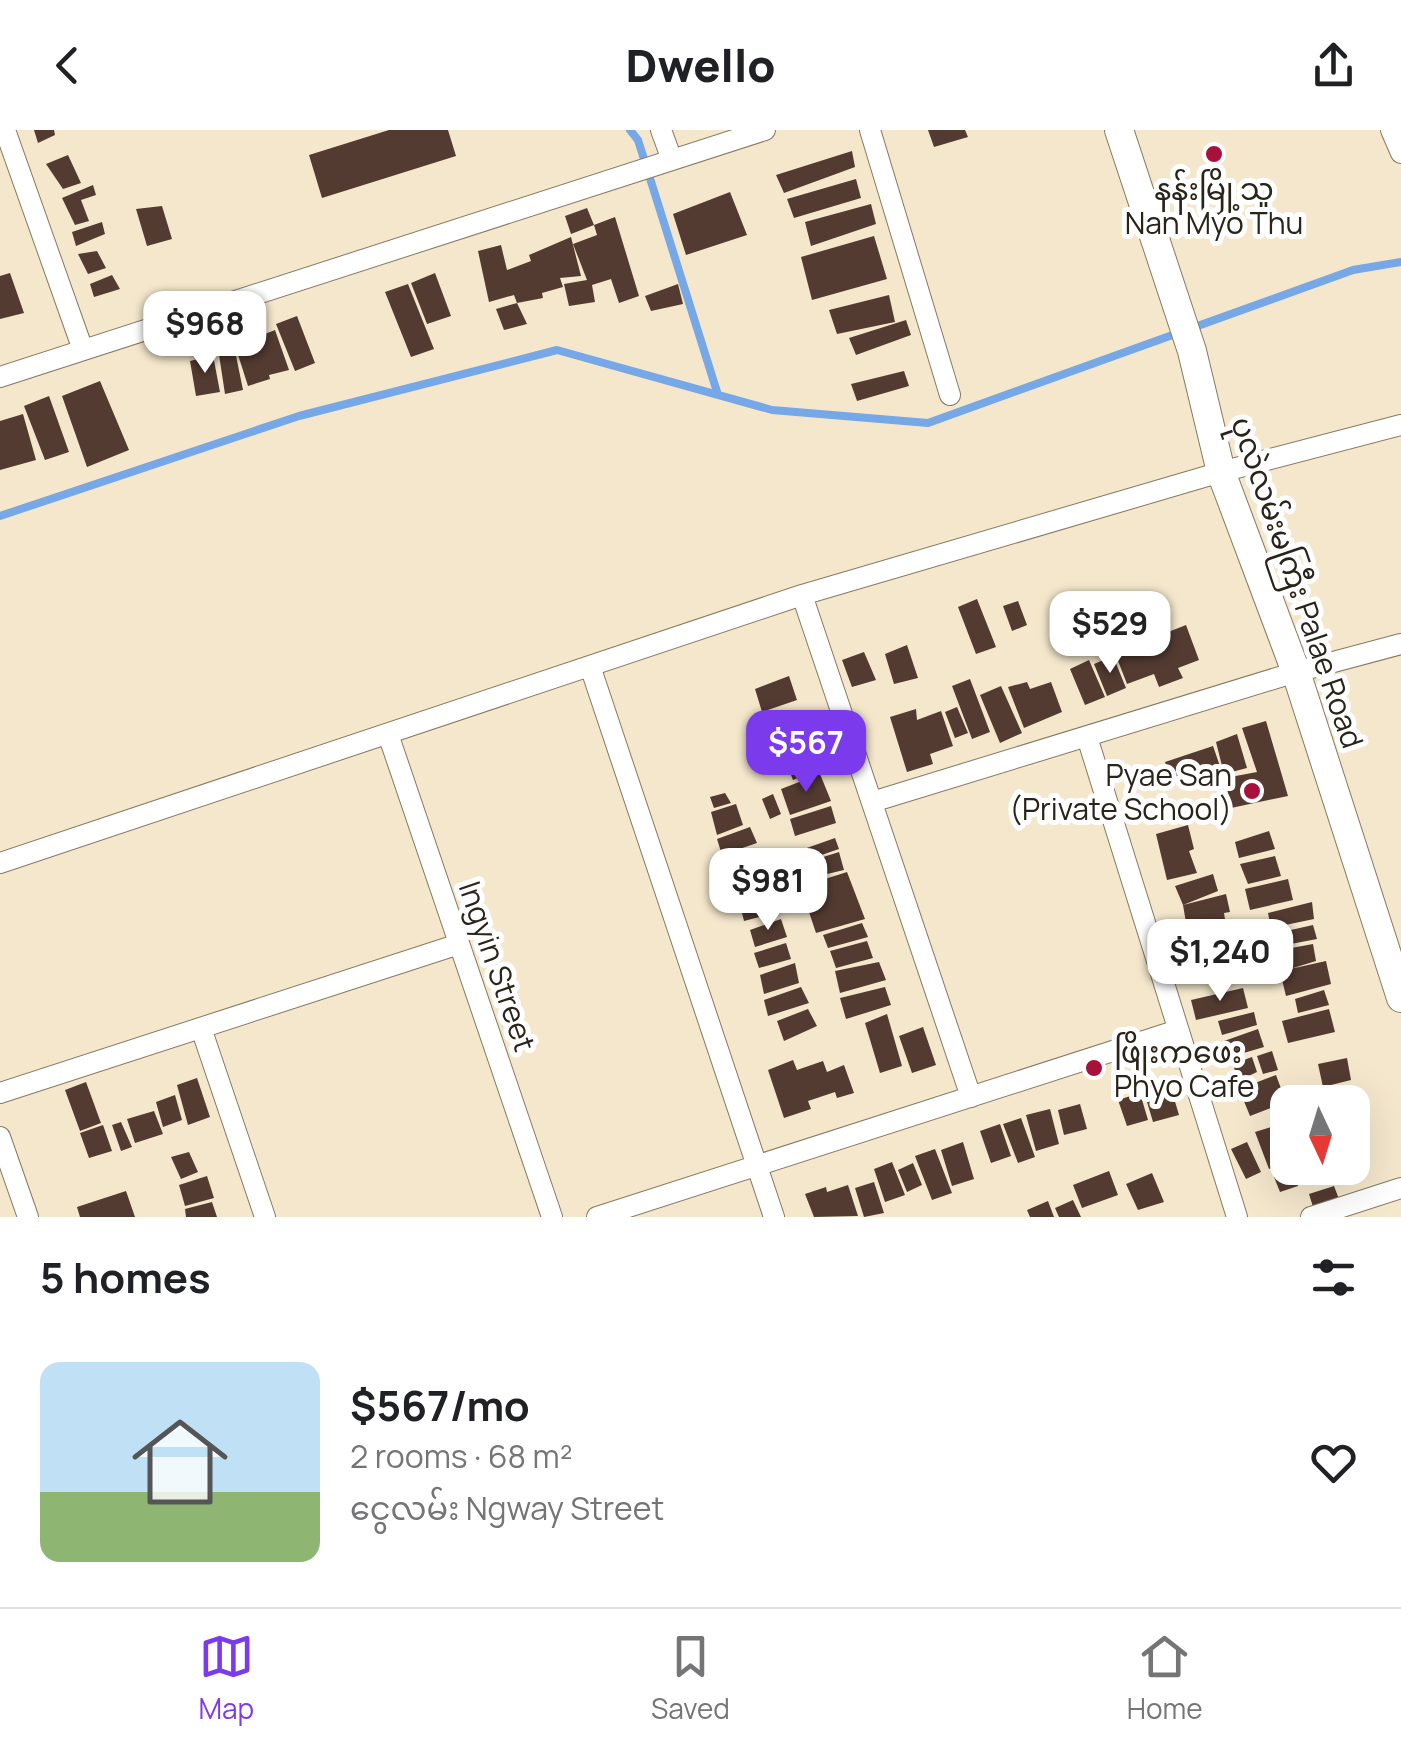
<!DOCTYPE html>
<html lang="en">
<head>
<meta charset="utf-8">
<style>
  :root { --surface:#fff; --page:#f2f2f2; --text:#202124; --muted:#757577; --line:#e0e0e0; --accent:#7c3aed }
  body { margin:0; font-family:Manrope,"Noto Sans Myanmar",sans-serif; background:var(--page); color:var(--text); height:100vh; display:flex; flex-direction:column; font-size:38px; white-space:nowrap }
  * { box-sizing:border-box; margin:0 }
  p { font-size:32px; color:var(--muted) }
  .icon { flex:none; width:55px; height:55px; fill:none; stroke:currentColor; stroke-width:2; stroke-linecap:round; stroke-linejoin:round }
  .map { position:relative; height:1087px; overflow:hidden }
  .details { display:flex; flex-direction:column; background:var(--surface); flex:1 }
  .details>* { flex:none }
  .needle { width:65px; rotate:176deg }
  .fabs { position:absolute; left:1270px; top:955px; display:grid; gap:20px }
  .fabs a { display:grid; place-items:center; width:100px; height:100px; border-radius:20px; background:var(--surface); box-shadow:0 10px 40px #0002; font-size:50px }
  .price { position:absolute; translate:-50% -85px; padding:0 22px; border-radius:20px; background:#fff; color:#222; font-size:32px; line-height:65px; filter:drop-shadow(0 2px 5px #0008) }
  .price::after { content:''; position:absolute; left:50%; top:60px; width:30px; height:22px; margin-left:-15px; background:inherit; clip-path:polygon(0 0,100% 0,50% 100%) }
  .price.active { background:var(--accent); color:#fff }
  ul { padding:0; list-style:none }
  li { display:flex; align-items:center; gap:30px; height:250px; padding:0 40px }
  li span { display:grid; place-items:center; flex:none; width:280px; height:200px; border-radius:20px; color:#555 }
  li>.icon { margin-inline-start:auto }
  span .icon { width:120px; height:120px; fill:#fffc; stroke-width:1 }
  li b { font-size:42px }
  h2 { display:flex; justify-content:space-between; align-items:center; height:120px; padding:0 40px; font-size:42px }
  header { display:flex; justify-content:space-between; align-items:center; height:130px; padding:0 40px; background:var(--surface); font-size:45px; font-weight:800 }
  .tabs { display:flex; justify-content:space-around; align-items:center; height:140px; border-top:2px solid var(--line); background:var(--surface); font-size:28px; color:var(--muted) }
  .tabs a { display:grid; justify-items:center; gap:5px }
  .tabs .active { color:var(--accent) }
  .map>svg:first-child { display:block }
</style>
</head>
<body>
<header><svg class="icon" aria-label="back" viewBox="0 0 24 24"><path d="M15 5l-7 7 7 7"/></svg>Dwello<svg class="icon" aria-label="share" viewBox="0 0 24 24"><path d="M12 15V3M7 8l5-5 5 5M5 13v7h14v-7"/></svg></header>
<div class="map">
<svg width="1401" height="1087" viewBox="0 0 1401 1087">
  <rect width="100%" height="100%" fill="#f4e7cc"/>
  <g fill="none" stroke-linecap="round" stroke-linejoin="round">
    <path stroke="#76a7e7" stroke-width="8" d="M 630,0 L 638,10 L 718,265
      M 0,386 L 299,286 L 557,220 L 772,280 L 928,293 L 1353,140 L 1401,132"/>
  </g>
  <path fill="#533b31" d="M 34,0 L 54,0 L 55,5 L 38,13 Z
    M 389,0 L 448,0 L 456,26 L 322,68 L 309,25 Z
    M 928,0 L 965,0 L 968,7 L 934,17 Z
    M 852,21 L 855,37 L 784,63 L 776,45 Z
    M 68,25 L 81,53 L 63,59 L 46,34 Z
    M 856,49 L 861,68 L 794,88 L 787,69 Z
    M 93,55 L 96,65 L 81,70 L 89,91 L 75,95 L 62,68 Z
    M 730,62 L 747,105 L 686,125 L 673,84 Z
    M 871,74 L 876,94 L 811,116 L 805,92 Z
    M 162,76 L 172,109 L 147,116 L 136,79 Z
    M 587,78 L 594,95 L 571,104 L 565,86 Z
    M 615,87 L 639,166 L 619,173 L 611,149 L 592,155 L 595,172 L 569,176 L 564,154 L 587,150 L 573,114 L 597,105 L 594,95 Z
    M 102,92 L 105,104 L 76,116 L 72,102 Z
    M 874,106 L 887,149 L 812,170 L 801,127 Z
    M 571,107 L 581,146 L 560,148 L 563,157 L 542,163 L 543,168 L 517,173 L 514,165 L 489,172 L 478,121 L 501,115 L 507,140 L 531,131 L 529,125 Z
    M 97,121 L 106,138 L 88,144 L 78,124 Z
    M 10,143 L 24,183 L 0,189 L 0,146 Z
    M 435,143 L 451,186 L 427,194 L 411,153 Z
    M 112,145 L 120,159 L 94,167 L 90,154 Z
    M 408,154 L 434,219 L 411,227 L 385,162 Z
    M 678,154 L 683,174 L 651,181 L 645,166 Z
    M 889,165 L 895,192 L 837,204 L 829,180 Z
    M 517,173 L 527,194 L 504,200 L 496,179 Z
    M 297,186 L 315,233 L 295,241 L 276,194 Z
    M 906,190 L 911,205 L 856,225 L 849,208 Z
    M 250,194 L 255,208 L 275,200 L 289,240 L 269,245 L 270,249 L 248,256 L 232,206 L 243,260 L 225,264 L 216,205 L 231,203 Z
    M 213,225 L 220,262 L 196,266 L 190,231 Z
    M 904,241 L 909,256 L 857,271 L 851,254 Z
    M 100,251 L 129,320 L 87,337 L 62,266 Z
    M 49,266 L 69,322 L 45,330 L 24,276 Z
    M 23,284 L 36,330 L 0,340 L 0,291 Z
    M 977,469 L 996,517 L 976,524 L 958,477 Z
    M 1018,471 L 1027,495 L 1012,501 L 1003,476 Z
    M 1186,495 L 1199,530 L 1178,538 L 1183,548 L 1159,557 L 1154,544 L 1127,554 L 1115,523 Z
    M 907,515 L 918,548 L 894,554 L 885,524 Z
    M 864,522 L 876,550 L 852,557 L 842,530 Z
    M 1113,526 L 1126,558 L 1107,566 L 1094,534 Z
    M 1089,530 L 1105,567 L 1085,575 L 1070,539 Z
    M 789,546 L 797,570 L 762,582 L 755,559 Z
    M 970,549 L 990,602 L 972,609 L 952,556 Z
    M 1027,552 L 1030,559 L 1051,552 L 1062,582 L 1024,598 L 1008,557 Z
    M 1001,556 L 1022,603 L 1000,613 L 980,565 Z
    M 957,577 L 968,603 L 955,608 L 945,582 Z
    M 916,579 L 917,590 L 941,581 L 953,616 L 930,624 L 933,634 L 907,642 L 890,587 Z
    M 1266,591 L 1288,666 L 1231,678 L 1225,648 L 1257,642 L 1242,598 Z
    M 1237,604 L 1247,638 L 1224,644 L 1216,612 Z
    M 795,615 L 801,629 L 769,640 L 764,625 Z
    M 1213,616 L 1221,639 L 1173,655 L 1165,632 Z
    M 820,624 L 828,636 L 793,650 L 788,637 Z
    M 820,644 L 831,671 L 790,685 L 781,659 Z
    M 725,663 L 731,673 L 714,678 L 710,667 Z
    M 773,664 L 781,684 L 770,689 L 762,669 Z
    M 736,674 L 743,695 L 717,705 L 711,682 Z
    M 831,676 L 836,693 L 795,706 L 790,689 Z
    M 1188,695 L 1194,719 L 1189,721 L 1197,743 L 1167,750 L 1156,704 Z
    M 750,697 L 757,713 L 722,725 L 717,709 Z
    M 1269,701 L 1275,719 L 1239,728 L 1235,712 Z
    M 835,708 L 839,719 L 804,731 L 801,720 Z
    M 757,721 L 764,738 L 737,746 L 732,730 Z
    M 839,722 L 844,740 L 806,749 L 804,733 Z
    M 1275,726 L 1281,746 L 1248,754 L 1240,734 Z
    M 847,742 L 865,789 L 816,803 L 809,782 L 814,781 L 806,755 Z
    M 767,743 L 773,761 L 739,770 L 734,752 Z
    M 1213,744 L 1218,761 L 1183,775 L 1226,764 L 1230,782 L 1224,783 L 1228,808 L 1199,814 L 1231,812 L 1236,830 L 1203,837 L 1199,814 L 1190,816 L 1183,775 L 1175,756 Z
    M 1288,749 L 1293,770 L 1250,780 L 1245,759 Z
    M 770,770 L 775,783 L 744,791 L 740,775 Z
    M 1312,772 L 1314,789 L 1271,798 L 1268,783 Z
    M 781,789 L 787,807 L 755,817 L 750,800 Z
    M 862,793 L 868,807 L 828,818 L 823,805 Z
    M 1313,795 L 1317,809 L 1275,817 L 1273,804 Z
    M 867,811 L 873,828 L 836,838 L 830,821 Z
    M 786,813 L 791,829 L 759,838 L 754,823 Z
    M 1313,814 L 1316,831 L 1290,839 L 1326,831 L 1331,854 L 1286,866 L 1275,821 Z
    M 879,832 L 886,850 L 840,863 L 835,841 Z
    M 795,833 L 799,853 L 764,864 L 760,845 Z
    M 801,857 L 809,873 L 768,886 L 764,870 Z
    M 885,857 L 891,875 L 846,889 L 840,868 Z
    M 1243,858 L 1248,878 L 1196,890 L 1191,870 Z
    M 1324,860 L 1329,875 L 1298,883 L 1295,869 Z
    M 808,879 L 817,896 L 784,911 L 777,891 Z
    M 1329,879 L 1335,902 L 1288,913 L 1282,891 Z
    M 1254,882 L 1257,895 L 1222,905 L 1218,891 Z
    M 887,884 L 902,936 L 880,943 L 865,893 Z
    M 923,897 L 936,935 L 912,943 L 899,906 Z
    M 1258,899 L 1264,917 L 1230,927 L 1224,911 Z
    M 1272,921 L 1278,940 L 1263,944 L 1257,926 Z
    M 1252,927 L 1257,942 L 1238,951 L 1233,934 Z
    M 1347,928 L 1351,950 L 1323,957 L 1318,934 Z
    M 793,930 L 797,940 L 823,931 L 827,942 L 844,935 L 854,963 L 837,968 L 835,962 L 808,971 L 811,979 L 784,988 L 768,940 Z
    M 1276,945 L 1286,972 L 1250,986 L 1239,959 Z
    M 197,948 L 210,987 L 188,995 L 177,955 Z
    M 1168,948 L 1179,985 L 1153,992 L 1142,955 Z
    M 86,952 L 101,993 L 80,1001 L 65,960 Z
    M 1140,963 L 1148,990 L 1127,996 L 1118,970 Z
    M 175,965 L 182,990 L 163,997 L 156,972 Z
    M 1080,974 L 1087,999 L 1064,1005 L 1058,980 Z
    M 1353,974 L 1366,1017 L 1352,1022 L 1352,975 Z
    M 1050,979 L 1059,1014 L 1036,1021 L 1026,985 Z
    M 154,981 L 163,1004 L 135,1013 L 127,989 Z
    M 1021,988 L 1035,1027 L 1018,1033 L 1003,994 Z
    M 121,992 L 132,1017 L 121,1021 L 112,995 Z
    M 1000,994 L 1011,1026 L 991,1033 L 980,1001 Z
    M 103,995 L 112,1021 L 89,1028 L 80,1003 Z
    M 1278,995 L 1288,1022 L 1288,1033 L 1269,1039 L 1255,1002 Z
    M 963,1012 L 974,1049 L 952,1056 L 941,1020 Z
    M 1247,1012 L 1261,1042 L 1246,1049 L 1231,1019 Z
    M 935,1019 L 952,1063 L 932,1070 L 915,1026 Z
    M 189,1022 L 198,1042 L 181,1049 L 171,1027 Z
    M 892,1032 L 905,1065 L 885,1072 L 874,1039 Z
    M 913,1033 L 922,1055 L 907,1062 L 898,1040 Z
    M 1109,1041 L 1118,1065 L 1082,1078 L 1073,1055 Z
    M 1293,1041 L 1298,1056 L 1280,1062 L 1274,1047 Z
    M 1152,1043 L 1164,1072 L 1138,1080 L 1126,1054 Z
    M 207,1046 L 214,1068 L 185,1076 L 179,1055 Z
    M 874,1052 L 884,1083 L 864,1087 L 855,1058 Z
    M 848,1055 L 858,1086 L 814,1087 L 805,1064 L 826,1057 L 827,1062 Z
    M 1334,1056 L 1339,1069 L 1313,1077 L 1309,1064 Z
    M 126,1061 L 135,1087 L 80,1087 L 77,1077 Z
    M 1073,1070 L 1081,1087 L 1059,1087 L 1055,1078 Z
    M 1048,1071 L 1054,1087 L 1030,1087 L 1027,1080 Z
    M 212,1072 L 217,1087 L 186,1087 L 185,1079 Z"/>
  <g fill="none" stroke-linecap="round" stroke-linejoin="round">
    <g stroke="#857961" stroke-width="22">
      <path id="street" d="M 5,0 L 83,220
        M 661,0 L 672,30
        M 870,0 L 950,265
        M 1391,0 L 1401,23
        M 0,247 L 765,0
        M 802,465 L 971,967
        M 590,536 L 774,1087
        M 388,604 L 552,1087
        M 1087,607 L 1237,1087
        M 872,672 L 1296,542 L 1401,514
        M 0,733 L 802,465 L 1221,342 L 1401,295
        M 201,898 L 265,1087
        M 0,963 L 459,814
        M 0,1007 L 28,1087
        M 597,1087 L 1178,900
        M 1311,1087 L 1401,1058"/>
    </g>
    <g stroke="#857961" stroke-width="30">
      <path id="secondary" d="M 1119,0 L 1192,221 L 1221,342 L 1296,542 L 1401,868"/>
    </g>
    <use href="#street" stroke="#fff" stroke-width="20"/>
    <use href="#secondary" stroke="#fff" stroke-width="28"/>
  </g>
  <g fill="#a8113a" stroke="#fff" stroke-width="4">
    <circle cx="1214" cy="24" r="10"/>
    <circle cx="1252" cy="661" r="10"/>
    <circle cx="1094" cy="938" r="10"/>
  </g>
  <g text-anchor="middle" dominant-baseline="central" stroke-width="10" stroke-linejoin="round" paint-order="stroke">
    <g font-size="30" fill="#29241a" stroke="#fff">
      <text x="1214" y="58">နန်းမြို့သူ<tspan x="1214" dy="34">Nan Myo Thu</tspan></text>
      <text x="1232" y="644" text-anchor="end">Pyae San<tspan x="1232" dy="34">(Private School)</tspan></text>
      <text x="1114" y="921" text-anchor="start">ဖြိုးကဖေး<tspan x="1114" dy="34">Phyo Cafe</tspan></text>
    </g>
    <g font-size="30" fill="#29241a" stroke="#fff">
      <text transform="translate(1298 452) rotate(71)">ပုလဲလမ်းမကြီး Palae Road</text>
      <text transform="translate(498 836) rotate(71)">Ingyin Street</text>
    </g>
  </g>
</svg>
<div class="fabs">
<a><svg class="needle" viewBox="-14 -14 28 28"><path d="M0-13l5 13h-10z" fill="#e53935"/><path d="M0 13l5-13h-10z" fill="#757577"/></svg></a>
</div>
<b class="price" style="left:205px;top:246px">$968</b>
<b class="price" style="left:1110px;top:546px">$529</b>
<b class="price active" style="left:806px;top:665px">$567</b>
<b class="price" style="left:768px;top:803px">$981</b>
<b class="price" style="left:1220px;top:874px">$1,240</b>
</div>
<section class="details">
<h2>5 homes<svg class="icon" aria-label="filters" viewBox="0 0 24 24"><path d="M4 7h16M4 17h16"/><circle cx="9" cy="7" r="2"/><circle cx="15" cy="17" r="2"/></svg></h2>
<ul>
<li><span style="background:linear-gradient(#bfe0f5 65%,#8fb573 0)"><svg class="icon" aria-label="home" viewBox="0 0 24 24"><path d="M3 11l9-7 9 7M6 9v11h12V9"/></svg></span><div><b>$567/mo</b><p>2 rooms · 68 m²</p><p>ငွေလမ်း Ngway Street</p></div><svg class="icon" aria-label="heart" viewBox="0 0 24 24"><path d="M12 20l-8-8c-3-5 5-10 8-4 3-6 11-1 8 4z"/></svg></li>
</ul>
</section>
<nav class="tabs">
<a class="active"><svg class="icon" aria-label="map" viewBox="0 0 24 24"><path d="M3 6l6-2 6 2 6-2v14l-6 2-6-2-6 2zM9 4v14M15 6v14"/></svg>Map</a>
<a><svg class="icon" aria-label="saved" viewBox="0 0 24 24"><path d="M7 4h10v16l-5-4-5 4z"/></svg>Saved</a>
<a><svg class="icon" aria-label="home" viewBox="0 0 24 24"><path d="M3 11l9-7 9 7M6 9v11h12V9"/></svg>Home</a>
</nav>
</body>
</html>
